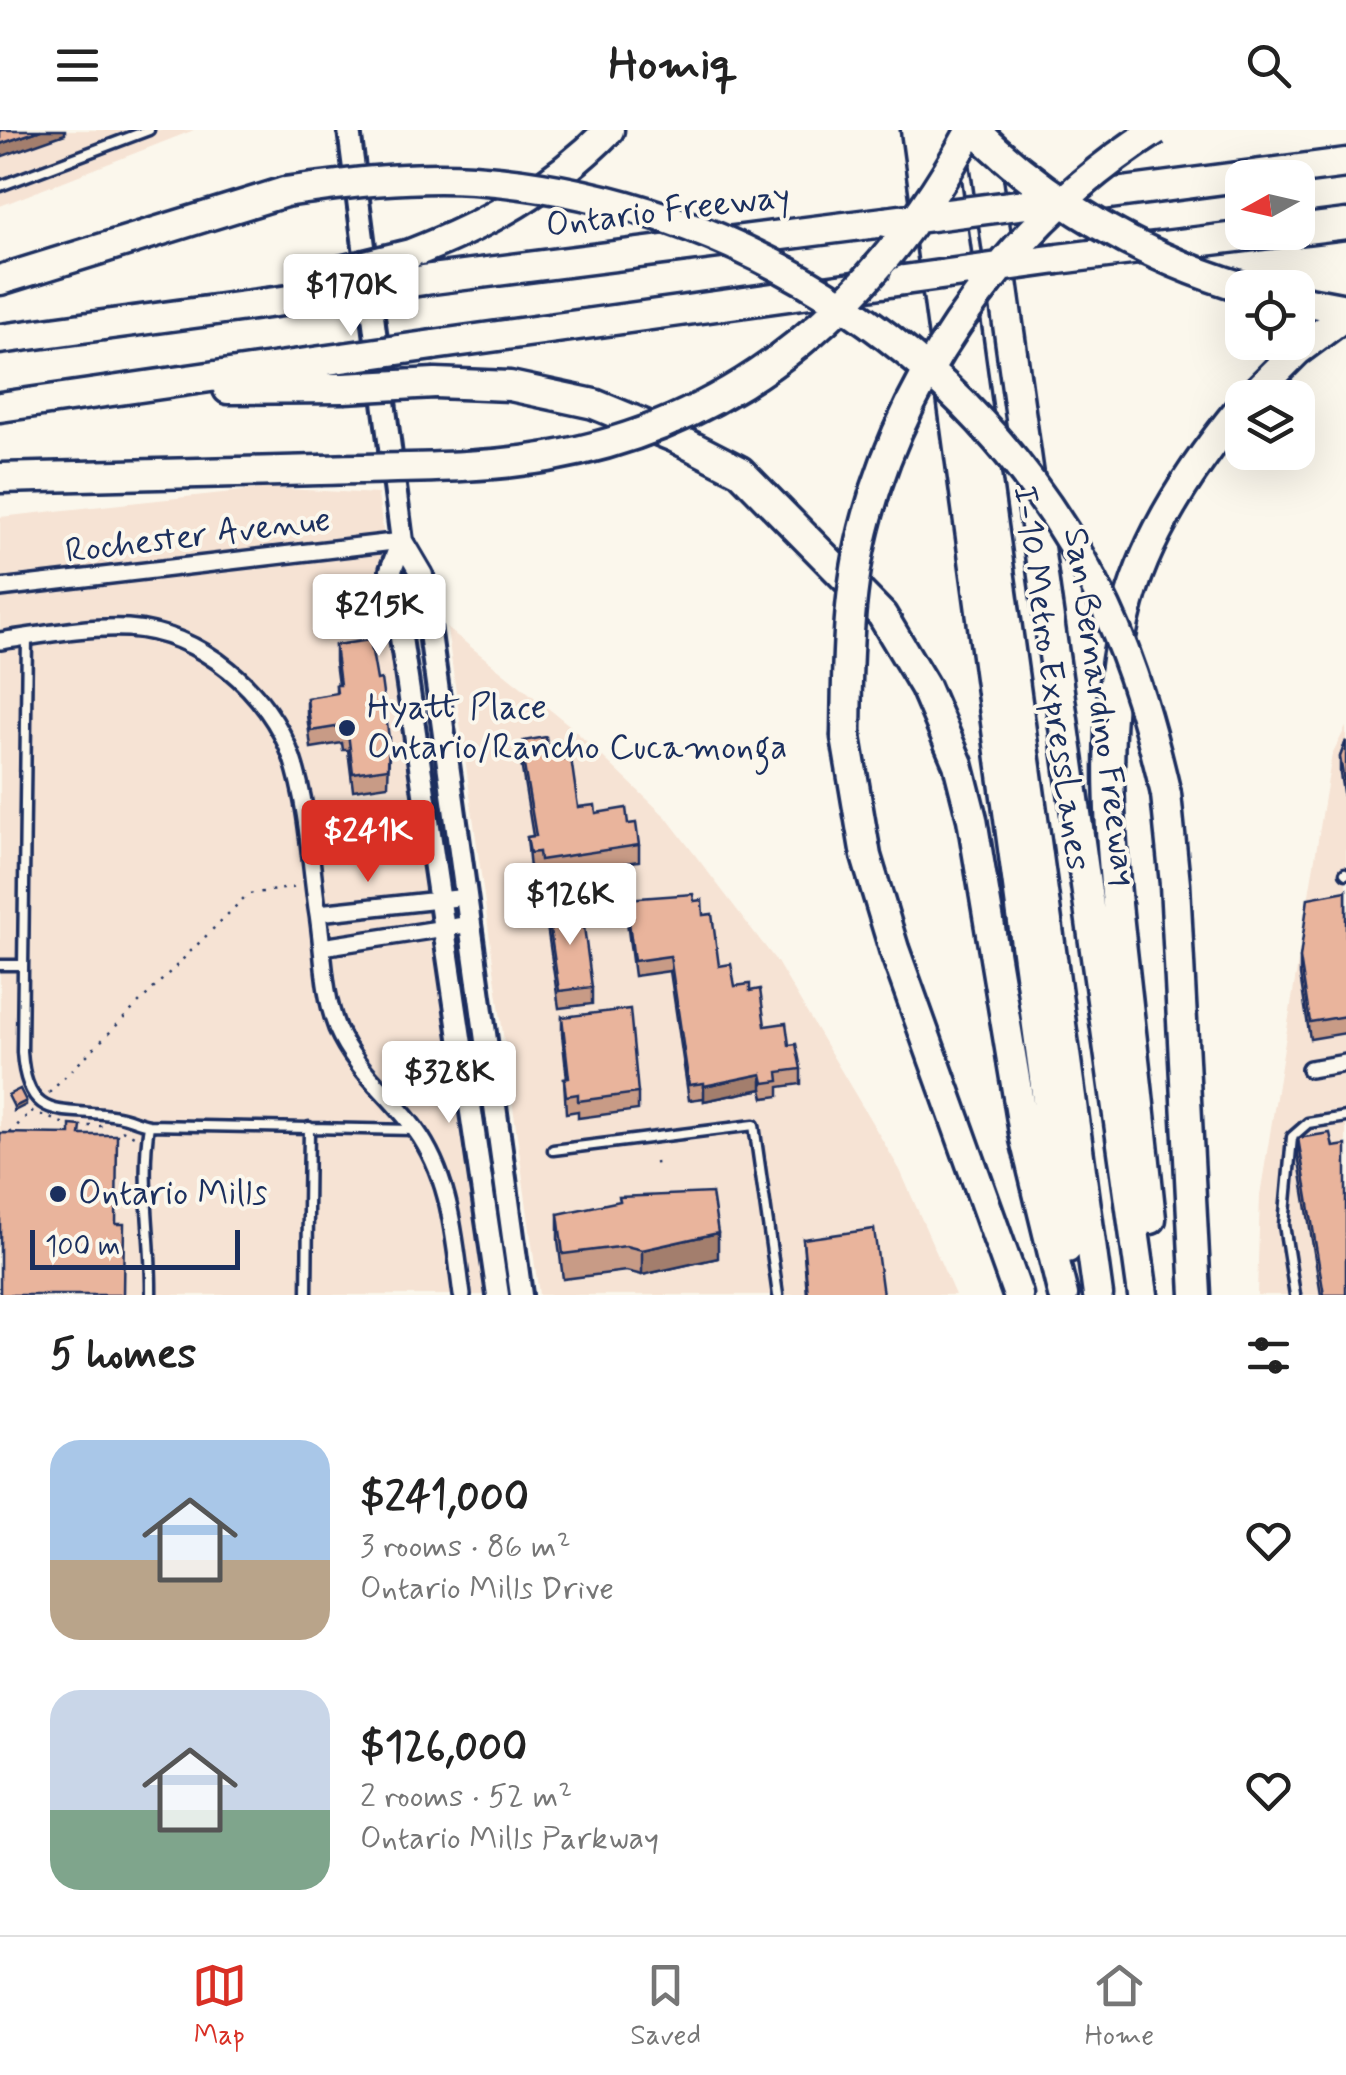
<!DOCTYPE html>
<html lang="en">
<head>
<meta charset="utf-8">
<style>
  :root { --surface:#fff; --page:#f6f6f6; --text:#222; --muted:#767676; --line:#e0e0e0; --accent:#d93025 }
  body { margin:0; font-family:Mynerve,sans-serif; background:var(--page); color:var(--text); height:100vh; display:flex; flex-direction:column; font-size:38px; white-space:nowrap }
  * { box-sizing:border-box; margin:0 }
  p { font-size:32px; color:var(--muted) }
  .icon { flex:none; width:55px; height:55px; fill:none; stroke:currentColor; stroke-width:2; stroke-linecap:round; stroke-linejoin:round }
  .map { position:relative; height:1165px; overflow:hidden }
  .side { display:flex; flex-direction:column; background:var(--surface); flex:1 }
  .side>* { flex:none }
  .needle { width:65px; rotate:262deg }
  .controls { position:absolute; left:1225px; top:30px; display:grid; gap:20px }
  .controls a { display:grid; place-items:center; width:90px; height:90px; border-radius:20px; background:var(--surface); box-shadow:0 10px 40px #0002; font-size:50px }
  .scale { position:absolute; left:30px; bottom:25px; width:210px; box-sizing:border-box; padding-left:10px; border:5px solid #1b2f5e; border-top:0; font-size:28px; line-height:35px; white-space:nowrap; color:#1b2f5e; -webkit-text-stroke:8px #fbf7ec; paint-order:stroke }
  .price { position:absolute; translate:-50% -85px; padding:0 22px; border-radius:10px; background:#fff; color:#222; font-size:32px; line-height:65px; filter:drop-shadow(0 2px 5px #0008) }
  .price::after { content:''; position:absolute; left:50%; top:60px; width:30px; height:22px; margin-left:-15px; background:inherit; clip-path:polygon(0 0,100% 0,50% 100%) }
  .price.current { background:var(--accent); color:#fff }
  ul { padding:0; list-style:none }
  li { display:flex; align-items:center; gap:30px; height:250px; padding:0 50px }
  li span { display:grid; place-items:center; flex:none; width:280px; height:200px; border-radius:30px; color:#555 }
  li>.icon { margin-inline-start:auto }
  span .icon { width:120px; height:120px; fill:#fffc; stroke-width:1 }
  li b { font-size:42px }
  h2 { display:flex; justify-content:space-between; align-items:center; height:120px; padding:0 50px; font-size:42px }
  header { display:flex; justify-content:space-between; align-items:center; height:130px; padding:0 50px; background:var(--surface); font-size:45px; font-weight:700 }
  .dock { display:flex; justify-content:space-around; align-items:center; height:140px; border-top:2px solid var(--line); background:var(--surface); font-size:28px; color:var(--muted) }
  .dock a { display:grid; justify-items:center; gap:5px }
  .dock .current { color:var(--accent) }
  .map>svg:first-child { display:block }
</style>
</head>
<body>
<header><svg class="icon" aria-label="menu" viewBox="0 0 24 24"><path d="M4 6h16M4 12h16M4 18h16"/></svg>Homiq<svg class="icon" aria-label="search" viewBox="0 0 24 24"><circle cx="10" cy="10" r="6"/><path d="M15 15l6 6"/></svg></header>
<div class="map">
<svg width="1346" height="1165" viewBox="0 0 1346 1165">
  <rect width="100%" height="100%" fill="#fbf7ec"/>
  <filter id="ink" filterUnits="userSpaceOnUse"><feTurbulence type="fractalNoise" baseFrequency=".01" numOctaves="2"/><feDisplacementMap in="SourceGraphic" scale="20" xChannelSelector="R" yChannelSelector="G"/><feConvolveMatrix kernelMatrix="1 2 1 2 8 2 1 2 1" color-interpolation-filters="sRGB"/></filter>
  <g filter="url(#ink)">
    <path fill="#f6e3d4" d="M 0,0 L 194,0 L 0,76 Z
      M 269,358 L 378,364 L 488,1165 L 0,1165 L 0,387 Z
      M 447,498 L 568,594 L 666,687 L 777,832 L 900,1040 L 955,1165 L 539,1165 Z
      M 1346,597 L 1346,1165 L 1257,1165 L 1260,1065 L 1332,624 Z"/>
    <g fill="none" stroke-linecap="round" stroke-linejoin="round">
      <g stroke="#1b2f5e" stroke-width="15">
        <path id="lane" d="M 0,56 L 149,0
          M 27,507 L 22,922 C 27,997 66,976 118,986 C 129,988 138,993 149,995 L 415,1000
          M 1345,743 L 1346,744
          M 0,835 L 23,835
          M 149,995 C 140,1051 152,1109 151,1165
          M 553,1020 L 754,995 L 778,1165
          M 307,1165 L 309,997
          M 1295,1165 L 1284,1095 L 1292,1007 L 1308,993 L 1346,987"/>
      </g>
      <g stroke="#1b2f5e" stroke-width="22">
        <path id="street" d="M 0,458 L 402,411
          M 0,511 C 41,505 86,496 128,498 C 201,503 269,561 292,628 C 308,676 310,729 317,778 C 324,817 322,861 337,898 C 355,940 389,963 415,999 C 451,1048 454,1107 462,1165
          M 318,783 L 467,767
          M 322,817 L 471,794
          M 1310,939 L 1346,933"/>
      </g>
      <g stroke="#1b2f5e" stroke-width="28">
        <path id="secondary" d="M 349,0 L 402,411 L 422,445 L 521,1165
          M 402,411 L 391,440 L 498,1165"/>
      </g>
      <g stroke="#1b2f5e" stroke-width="35">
        <path id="highway" d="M 916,0 L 1067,1118
          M 939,0 L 1098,1165
          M 981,0 L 1143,1165
          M 1055,71 L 1346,33
          M 1298,100 L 1346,94
          M 410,124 C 486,95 551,59 609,0
          M 1058,129 L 1278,102
          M 0,150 L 285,62
          M 424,150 L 885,92
          M 1298,170 L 1346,179
          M 0,209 L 334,164
          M 433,215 L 904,150
          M 435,253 L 510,256 L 594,274 L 674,307 L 740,341 L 882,485 L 925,557 L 958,634 L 972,689 L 1025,1009 L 1063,1165
          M 228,259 L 344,258
          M 1250,268 L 1297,221 L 1346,185
          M 0,277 L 342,228
          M 0,348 L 320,340
          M 846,607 L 866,726 L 894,819 L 1018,1165
          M 1166,664 L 1175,754 L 1196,1165
          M 1151,1089 C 1143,1009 1134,928 1125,848 C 1111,723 1096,595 1129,472 C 1149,400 1195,333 1242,276"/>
      </g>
      <path stroke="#1b2f5e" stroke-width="2.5" stroke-dasharray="2.5 8" stroke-linecap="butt" d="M 49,963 L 248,764 L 298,757
        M 31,981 L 70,996
        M 78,996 L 105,996
        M 122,1000 L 134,1006
        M 10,1003 L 32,980
        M 656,1032 L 657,1041"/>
      <use href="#lane" stroke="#fbf7ec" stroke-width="8"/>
      <use href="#street" stroke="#fbf7ec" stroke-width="15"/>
      <use href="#secondary" stroke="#fbf7ec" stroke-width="20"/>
      <use href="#highway" stroke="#fbf7ec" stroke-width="28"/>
      <g stroke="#1b2f5e" stroke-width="35" stroke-linecap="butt">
        <path id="highway-bridge" d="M 975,0 C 1049,73 1146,129 1246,158
          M 285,62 C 347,53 410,45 473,49 C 742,68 991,231 1106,478 C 1134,538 1151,600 1166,664
          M 885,92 L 1042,72
          M 328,144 L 410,124
          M 904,150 L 1058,129
          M 334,164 L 424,150
          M 342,228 L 433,215
          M 344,258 L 435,253
          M 320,340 C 395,337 473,340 548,327 C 742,293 880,168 971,0
          M 846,607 C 847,533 847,460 867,388 C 909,233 1020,85 1156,0"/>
      </g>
      <use href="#highway-bridge" stroke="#fbf7ec" stroke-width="28"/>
    </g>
    <path fill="#c89b86" stroke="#1b2f5e" stroke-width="2.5" d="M 335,515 L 389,625 L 388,655 L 353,660 L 348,620 L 343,620 L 342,613 L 311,618 L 307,585 L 307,568 L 336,564 L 336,555 L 338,555 L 335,532 Z
      M 1346,611 L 1346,680 L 1340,644 L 1340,627 Z
      M 547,615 L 565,629 L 578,677 L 628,694 L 639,715 L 639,731 L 540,745 L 539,738 L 530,739 L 527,707 L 533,706 L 521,633 L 521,618 Z
      M 1346,761 L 1346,903 L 1310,909 L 1300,845 L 1300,828 Z
      M 626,769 L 694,771 L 703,785 L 719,836 L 735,856 L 750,861 L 765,896 L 789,915 L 801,939 L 801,954 L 779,957 L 779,966 L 764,968 L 762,959 L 704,971 L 704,968 L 689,970 L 670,841 L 634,846 L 626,784 Z
      M 547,779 L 592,857 L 592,874 L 559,878 L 547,796 Z
      M 562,887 L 638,963 L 638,980 L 578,988 L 578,981 L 566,983 L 564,949 L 567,949 L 562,904 Z
      M 1298,1008 L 1333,1017 L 1346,1165 L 1321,1165 L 1298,1025 Z
      M 558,1084 L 718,1128 L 642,1145 L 626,1141 L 563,1149 L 558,1110 Z
      M 803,1109 L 883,1165 L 807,1165 Z"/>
    <path fill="#a37e6d" stroke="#1b2f5e" stroke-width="2.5" d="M 41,0 L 65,0 L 65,4 L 0,27 L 0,14 Z
      M 762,944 L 762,959 L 704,971 L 704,956 Z
      M 26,971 L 26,975 L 14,981 L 14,977 Z
      M 718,1103 L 718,1128 L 642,1145 L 642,1120 Z"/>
    <path fill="#e9b49c" stroke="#1b2f5e" stroke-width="2.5" d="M 0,0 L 41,0 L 0,14 Z
      M 370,510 L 377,550 L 381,549 L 389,608 L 388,638 L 353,643 L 348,603 L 343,603 L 342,596 L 311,601 L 307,568 L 337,563 L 336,555 L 340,555 L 335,515 Z
      M 546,607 L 547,615 L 554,614 L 555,622 L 563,621 L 565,629 L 571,628 L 578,677 L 595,675 L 596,683 L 626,678 L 628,694 L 636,693 L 639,715 L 540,730 L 539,722 L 530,723 L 527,707 L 536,706 L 521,618 L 523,611 Z
      M 1346,611 L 1346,663 L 1340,627 Z
      M 1346,761 L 1346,886 L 1310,892 L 1300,828 L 1308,768 Z
      M 693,764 L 694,771 L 702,770 L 703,785 L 712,784 L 719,836 L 731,834 L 735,856 L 750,854 L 750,861 L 760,859 L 765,896 L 786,893 L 789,915 L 796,914 L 801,939 L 778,942 L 779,951 L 764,953 L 762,944 L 704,956 L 704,953 L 689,955 L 670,826 L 634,831 L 626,769 Z
      M 581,774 L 592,857 L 559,861 L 547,779 Z
      M 630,879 L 638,963 L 578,971 L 578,964 L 566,966 L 564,949 L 569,948 L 562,887 Z
      M 20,959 L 26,971 L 14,977 L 8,965 Z
      M 70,995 L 81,996 L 80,1005 L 117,1005 L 116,1094 L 124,1094 L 123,1165 L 0,1165 L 0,1003 L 70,1004 Z
      M 1330,1003 L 1333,1017 L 1346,1015 L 1346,1165 L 1324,1165 L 1298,1008 Z
      M 712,1063 L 718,1103 L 642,1120 L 626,1116 L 563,1124 L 558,1084 L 620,1071 L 619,1067 Z
      M 874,1099 L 883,1165 L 808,1165 L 803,1109 Z"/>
  </g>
  <g fill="#1b2f5e" stroke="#fbf7ec" stroke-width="4">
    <circle cx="347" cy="598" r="10"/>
    <circle cx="58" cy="1064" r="10"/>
  </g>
  <g text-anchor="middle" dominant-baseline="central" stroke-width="8" stroke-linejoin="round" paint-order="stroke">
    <g font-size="35" fill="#1b2f5e" stroke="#fbf7ec">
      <text transform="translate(668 81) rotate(-7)">Ontario Freeway</text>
      <text transform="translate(198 406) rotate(-7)">Rochester Avenue</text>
      <text transform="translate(1051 548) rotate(82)">I-10 Metro ExpressLanes</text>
      <text transform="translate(1100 577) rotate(82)">San Bernardino Freeway</text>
    </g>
    <g font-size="35" fill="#1b2f5e" stroke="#fbf7ec" text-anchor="start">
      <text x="367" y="578">Hyatt Place<tspan x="367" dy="40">Ontario/Rancho Cucamonga</tspan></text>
      <text x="78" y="1064">Ontario Mills</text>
    </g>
  </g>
</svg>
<div class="controls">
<a><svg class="needle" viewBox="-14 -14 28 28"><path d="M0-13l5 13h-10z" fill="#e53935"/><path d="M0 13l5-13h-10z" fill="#767676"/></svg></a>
<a><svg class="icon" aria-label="locate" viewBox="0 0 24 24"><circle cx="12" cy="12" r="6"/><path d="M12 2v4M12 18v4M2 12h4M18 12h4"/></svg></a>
<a><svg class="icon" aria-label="layers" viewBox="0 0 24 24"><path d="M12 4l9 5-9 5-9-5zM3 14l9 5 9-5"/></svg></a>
</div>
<div class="scale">100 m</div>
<b class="price" style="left:351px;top:209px">$170K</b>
<b class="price" style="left:379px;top:529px">$215K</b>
<b class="price current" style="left:368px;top:755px">$241K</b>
<b class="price" style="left:570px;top:818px">$126K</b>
<b class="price" style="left:449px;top:996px">$328K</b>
</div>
<section class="side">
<h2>5 homes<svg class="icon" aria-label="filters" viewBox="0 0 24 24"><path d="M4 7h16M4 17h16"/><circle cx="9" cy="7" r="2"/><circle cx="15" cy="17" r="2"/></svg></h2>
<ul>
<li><span style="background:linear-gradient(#a9c7e8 60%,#b9a48a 0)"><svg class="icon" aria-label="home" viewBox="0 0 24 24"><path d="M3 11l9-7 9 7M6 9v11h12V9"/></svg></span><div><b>$241,000</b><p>3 rooms · 86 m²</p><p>Ontario Mills Drive</p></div><svg class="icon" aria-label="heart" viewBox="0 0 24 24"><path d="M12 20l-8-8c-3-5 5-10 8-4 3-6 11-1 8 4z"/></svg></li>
<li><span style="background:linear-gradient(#c9d6e8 60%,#7fa58c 0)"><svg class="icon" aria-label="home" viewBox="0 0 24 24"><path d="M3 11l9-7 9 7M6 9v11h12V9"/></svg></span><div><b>$126,000</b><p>2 rooms · 52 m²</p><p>Ontario Mills Parkway</p></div><svg class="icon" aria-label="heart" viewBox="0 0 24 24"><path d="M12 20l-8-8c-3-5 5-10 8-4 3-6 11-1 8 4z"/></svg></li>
</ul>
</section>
<nav class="dock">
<a class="current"><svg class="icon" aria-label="map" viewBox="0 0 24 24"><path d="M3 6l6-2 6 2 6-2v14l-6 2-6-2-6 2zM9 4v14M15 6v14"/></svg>Map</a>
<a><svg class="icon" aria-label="saved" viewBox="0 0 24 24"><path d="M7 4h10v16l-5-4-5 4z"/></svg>Saved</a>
<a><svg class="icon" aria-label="home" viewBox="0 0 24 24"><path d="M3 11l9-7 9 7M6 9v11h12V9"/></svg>Home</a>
</nav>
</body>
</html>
